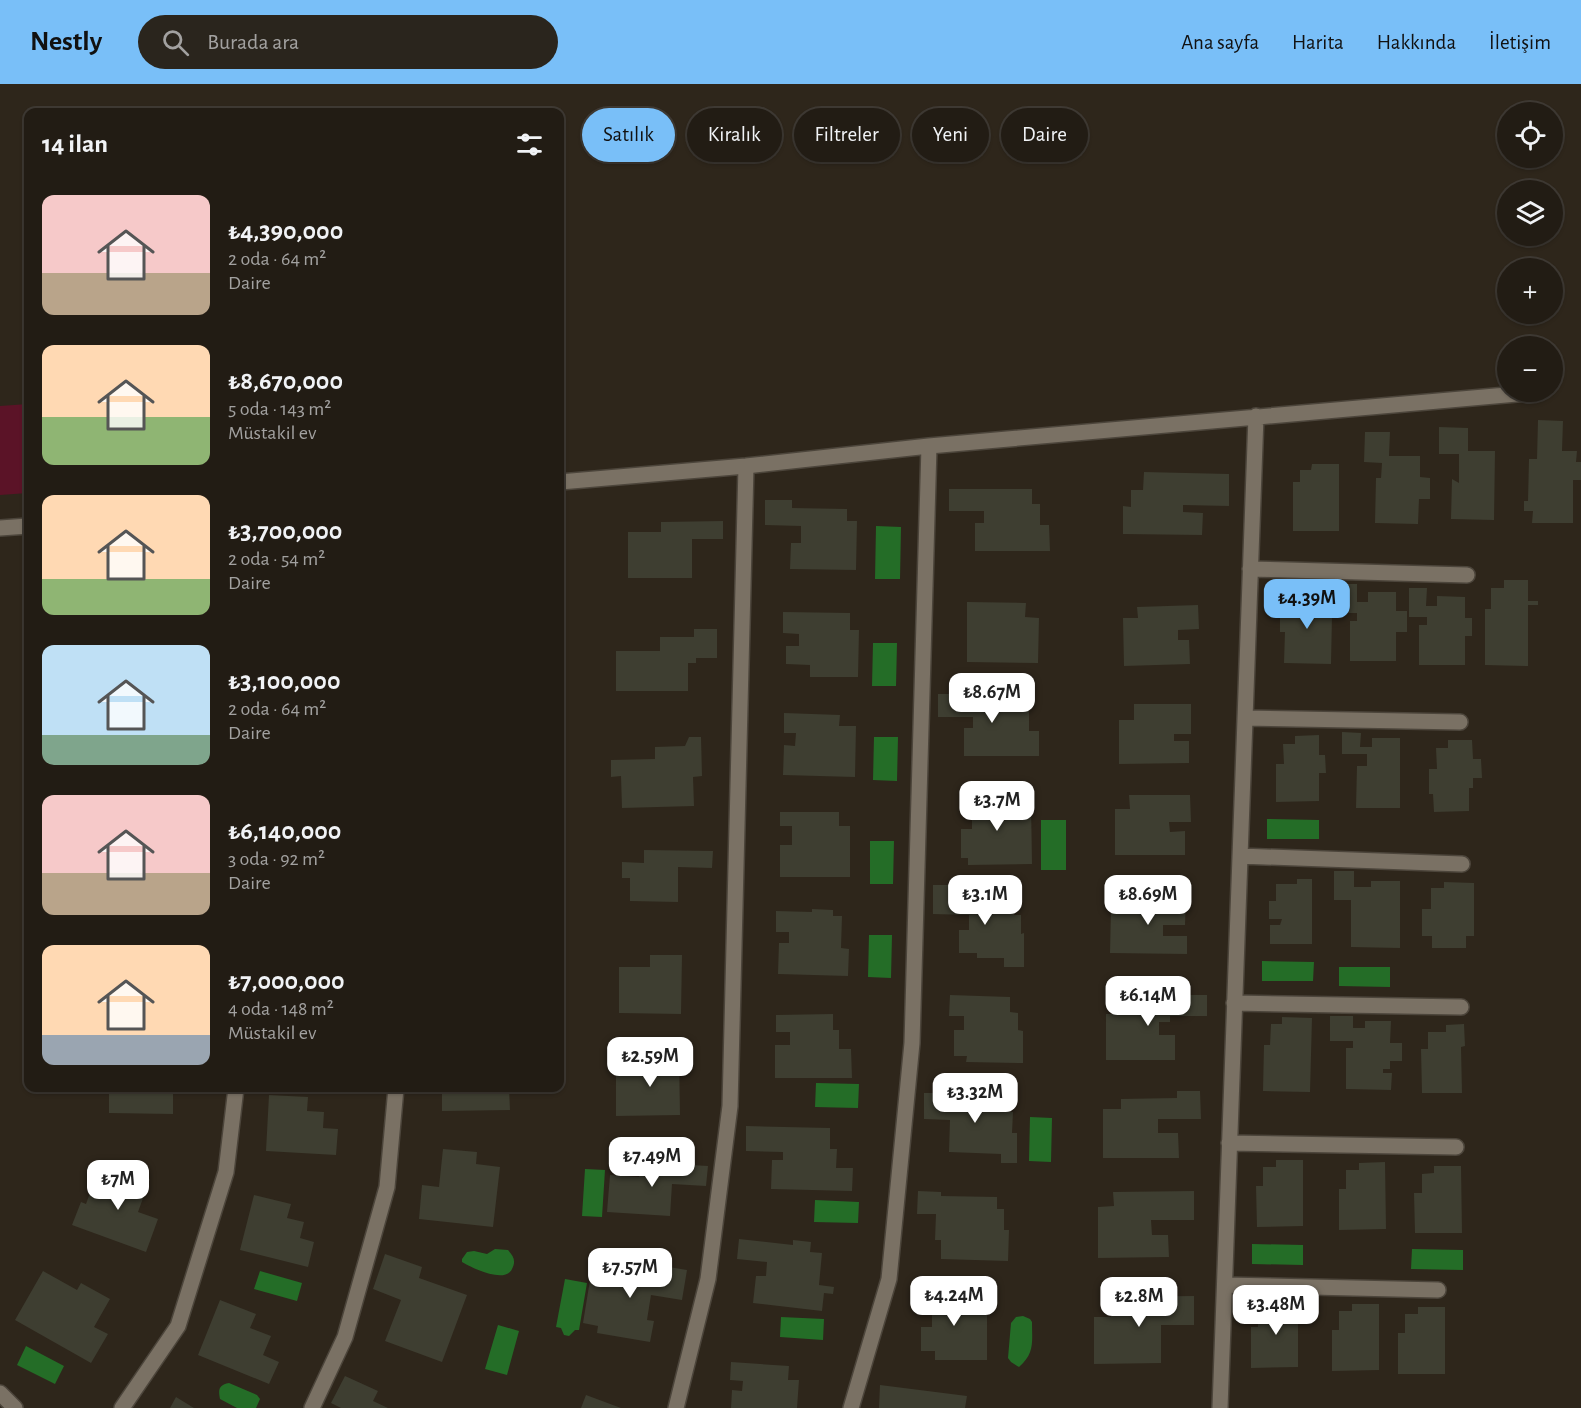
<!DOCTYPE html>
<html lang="tr">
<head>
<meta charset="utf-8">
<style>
  :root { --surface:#221c14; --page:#2a251d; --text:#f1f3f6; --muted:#a2a1a0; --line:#3f3a34; --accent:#79bff8 }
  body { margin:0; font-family:"Alegreya Sans",sans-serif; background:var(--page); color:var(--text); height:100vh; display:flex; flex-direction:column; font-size:22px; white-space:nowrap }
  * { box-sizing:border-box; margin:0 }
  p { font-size:20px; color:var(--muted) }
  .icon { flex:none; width:33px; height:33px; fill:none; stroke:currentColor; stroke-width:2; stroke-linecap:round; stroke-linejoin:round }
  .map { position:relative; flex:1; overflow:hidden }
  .details { position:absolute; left:24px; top:24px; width:540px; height:984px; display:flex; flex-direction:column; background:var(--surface); border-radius:12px; box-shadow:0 2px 4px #0004,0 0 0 2px var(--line) }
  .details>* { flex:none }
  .top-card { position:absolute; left:582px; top:24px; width:570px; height:54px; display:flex; gap:12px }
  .buttons { position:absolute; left:1497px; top:18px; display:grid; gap:12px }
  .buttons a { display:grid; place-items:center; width:66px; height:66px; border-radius:50%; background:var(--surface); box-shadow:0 2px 4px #0004,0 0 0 2px var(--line); font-size:30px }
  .price { position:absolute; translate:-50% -51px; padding:0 14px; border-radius:12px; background:#fff; color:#222; font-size:20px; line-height:39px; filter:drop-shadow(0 2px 3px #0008) }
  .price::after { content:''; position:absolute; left:50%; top:36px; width:18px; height:14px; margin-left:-9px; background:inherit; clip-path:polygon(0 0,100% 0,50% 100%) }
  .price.on { background:var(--accent); color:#111 }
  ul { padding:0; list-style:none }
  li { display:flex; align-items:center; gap:18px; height:150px; padding:0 18px }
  li span { display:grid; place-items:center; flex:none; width:168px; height:120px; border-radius:12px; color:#555 }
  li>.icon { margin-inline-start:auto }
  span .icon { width:72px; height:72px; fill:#fffc; stroke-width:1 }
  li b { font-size:26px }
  h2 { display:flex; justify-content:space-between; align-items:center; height:72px; padding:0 18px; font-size:26px }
  .pill { padding:0 21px; border-radius:27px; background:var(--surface); box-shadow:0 2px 4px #0004,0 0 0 2px var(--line); font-size:21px; line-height:54px }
  .pill.on { background:var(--accent); color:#111 }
  header { display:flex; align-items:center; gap:36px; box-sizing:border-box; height:84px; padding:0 30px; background:var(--accent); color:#111 }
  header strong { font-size:28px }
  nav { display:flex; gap:33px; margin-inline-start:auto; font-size:21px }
  .search { width:420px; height:54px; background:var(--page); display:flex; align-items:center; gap:15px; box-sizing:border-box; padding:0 21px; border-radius:33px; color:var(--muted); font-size:22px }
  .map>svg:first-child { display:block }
</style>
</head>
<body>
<header>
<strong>Nestly</strong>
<div class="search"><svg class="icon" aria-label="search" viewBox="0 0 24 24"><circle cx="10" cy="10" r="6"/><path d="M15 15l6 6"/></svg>Burada ara</div>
<nav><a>Ana sayfa</a><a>Harita</a><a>Hakkında</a><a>İletişim</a></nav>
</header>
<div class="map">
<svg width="1581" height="1324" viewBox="0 0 1581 1324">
  <rect width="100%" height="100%" fill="#2e261b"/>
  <path fill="#5b1327" d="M 28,320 L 28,409 L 0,411 L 0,322 Z"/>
  <path fill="#246d27" d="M 876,442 L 901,443 L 900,495 L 875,495 Z
    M 873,559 L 897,559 L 896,602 L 872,602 Z
    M 874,653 L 898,653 L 897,697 L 873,696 Z
    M 1267,735 L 1319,736 L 1319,755 L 1267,755 Z
    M 1041,736 L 1066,736 L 1066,786 L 1041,786 Z
    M 870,757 L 894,757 L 893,800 L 870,800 Z
    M 869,851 L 892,851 L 891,894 L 868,893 Z
    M 1262,877 L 1314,878 L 1313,897 L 1262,897 Z
    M 1339,883 L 1390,883 L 1390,903 L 1339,902 Z
    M 816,999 L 859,1000 L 858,1024 L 815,1023 Z
    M 1030,1033 L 1052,1034 L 1051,1078 L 1029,1077 Z
    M 585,1085 L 605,1086 L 602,1133 L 582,1132 Z
    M 815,1116 L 859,1118 L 858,1139 L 814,1138 Z
    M 1252,1160 L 1303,1161 L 1303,1181 L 1252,1180 Z
    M 495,1165 L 508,1166 C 514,1173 516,1177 512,1185 C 505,1200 472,1184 462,1178 L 462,1175 L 467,1168 L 474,1167 L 487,1170 Z
    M 1412,1165 L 1463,1166 L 1463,1186 L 1411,1185 Z
    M 260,1187 L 302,1199 L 297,1217 L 254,1205 Z
    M 565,1195 L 587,1199 L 579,1246 L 575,1246 L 569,1252 L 564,1251 L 561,1244 L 556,1243 Z
    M 1023,1232 L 1030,1235 L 1032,1238 C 1032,1257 1035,1269 1019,1283 L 1011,1278 L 1008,1274 L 1011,1239 L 1016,1233 Z
    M 781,1233 L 824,1235 L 823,1256 L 780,1253 Z
    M 498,1241 L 519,1247 L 507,1291 L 485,1285 Z
    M 26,1262 L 64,1282 L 55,1300 L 17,1281 Z
    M 229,1299 L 257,1311 L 260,1315 L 256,1324 L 237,1324 L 220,1315 C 218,1305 219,1301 229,1299 Z"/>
  <path fill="#3e3e31" d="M 1538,336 L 1563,337 L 1562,367 L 1577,367 L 1576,378 L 1581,378 L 1581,396 L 1573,396 L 1573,439 L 1532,439 L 1533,427 L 1524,427 L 1524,417 L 1528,417 L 1529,375 L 1537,375 Z
    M 1439,343 L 1468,344 L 1468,367 L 1495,367 L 1494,436 L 1451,435 L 1452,395 L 1459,399 L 1459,370 L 1439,370 Z
    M 1365,348 L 1390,348 L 1389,372 L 1420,372 L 1420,393 L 1430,394 L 1430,415 L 1419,415 L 1418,440 L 1375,439 L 1376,394 L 1381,394 L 1382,379 L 1364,378 Z
    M 1312,380 L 1339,380 L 1339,447 L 1293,447 L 1293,398 L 1300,398 L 1300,386 L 1311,386 Z
    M 1144,388 L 1229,390 L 1229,422 L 1183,421 L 1183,428 L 1203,429 L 1202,451 L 1123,450 L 1123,422 L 1131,423 L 1131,406 L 1143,406 Z
    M 949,405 L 1032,405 L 1032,420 L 1040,420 L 1040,441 L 1049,441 L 1050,467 L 975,467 L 975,439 L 984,439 L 984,427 L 949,427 Z
    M 765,416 L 792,416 L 792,424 L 847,425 L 847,437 L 857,437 L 856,486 L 790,485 L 791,459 L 801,459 L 801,442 L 765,441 Z
    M 723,437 L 723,455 L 692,455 L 692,494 L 628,494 L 628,448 L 661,448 L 661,438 Z
    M 1504,496 L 1528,496 L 1528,517 L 1538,517 L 1538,521 L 1528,521 L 1528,582 L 1485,581 L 1485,525 L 1491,525 L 1491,504 L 1504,504 Z
    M 1340,500 L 1357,500 L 1357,518 L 1368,518 L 1368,508 L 1396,508 L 1396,527 L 1407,527 L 1407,548 L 1396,548 L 1396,577 L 1350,577 L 1350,537 L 1357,537 L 1357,529 L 1339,529 Z
    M 1409,504 L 1427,504 L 1426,522 L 1437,522 L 1437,512 L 1465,513 L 1465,534 L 1472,534 L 1472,552 L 1465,552 L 1465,581 L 1419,581 L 1419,541 L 1427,541 L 1427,533 L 1409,533 Z
    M 1308,505 L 1324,506 L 1324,532 L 1332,532 L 1331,580 L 1284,579 L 1285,548 L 1280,548 L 1280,525 L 1286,525 L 1286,513 L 1308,513 Z
    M 967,518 L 1026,519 L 1025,533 L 1039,534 L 1038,579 L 967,578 Z
    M 1198,521 L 1199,545 L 1178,546 L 1178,556 L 1189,556 L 1190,580 L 1124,582 L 1123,534 L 1138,534 L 1137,523 Z
    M 783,528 L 850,529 L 850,546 L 859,546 L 858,593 L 810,593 L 810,581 L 786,580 L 786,562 L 799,562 L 799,550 L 783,549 Z
    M 694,545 L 717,545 L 717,574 L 696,574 L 696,579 L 688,579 L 688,607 L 616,607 L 616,567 L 660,567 L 660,553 L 694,553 Z
    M 938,610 L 1021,610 L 1021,626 L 1029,626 L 1029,647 L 1039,647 L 1039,672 L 964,672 L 964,644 L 973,644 L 973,633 L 938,633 Z
    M 1134,620 L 1191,620 L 1191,650 L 1174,650 L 1174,657 L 1189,657 L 1189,679 L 1119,680 L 1119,636 L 1134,636 Z
    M 784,629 L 840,631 L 839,642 L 856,642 L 855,693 L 783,691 L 784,661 L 795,662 L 796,649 L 784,649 Z
    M 1342,648 L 1361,649 L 1360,663 L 1372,663 L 1372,654 L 1400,654 L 1400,724 L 1356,724 L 1357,682 L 1367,682 L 1367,670 L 1342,670 Z
    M 1319,651 L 1319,671 L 1325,671 L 1326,689 L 1319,689 L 1319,717 L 1276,718 L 1276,680 L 1284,680 L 1283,660 L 1295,660 L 1295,652 Z
    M 689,653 L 701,653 L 702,692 L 693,693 L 694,722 L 622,724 L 621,692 L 611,693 L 611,676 L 655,675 L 655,663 L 685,662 Z
    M 1448,656 L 1472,656 L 1473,675 L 1481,675 L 1482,694 L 1473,694 L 1473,704 L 1469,704 L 1469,727 L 1434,728 L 1433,710 L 1429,710 L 1429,685 L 1437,685 L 1436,664 L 1448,664 Z
    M 1129,711 L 1190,711 L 1191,738 L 1169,738 L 1170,748 L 1185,747 L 1185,771 L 1115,771 L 1115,725 L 1130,725 Z
    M 1021,713 L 1021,719 L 1031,719 L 1032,780 L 968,781 L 968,774 L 961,774 L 961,745 L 972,745 L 972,729 L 962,729 L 961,714 Z
    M 780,728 L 839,728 L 839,742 L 850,742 L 850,793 L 780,793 L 780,761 L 792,761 L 792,742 L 780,742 Z
    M 644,766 L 713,767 L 712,784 L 678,783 L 678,818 L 630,817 L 630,794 L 622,794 L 622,778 L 644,779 Z
    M 1334,787 L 1354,787 L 1354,803 L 1371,803 L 1371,797 L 1400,797 L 1400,864 L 1351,863 L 1351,816 L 1334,816 Z
    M 1297,795 L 1312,795 L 1312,860 L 1270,860 L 1270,841 L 1280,841 L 1282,835 L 1269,835 L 1269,817 L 1276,817 L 1276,800 L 1297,800 Z
    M 1444,798 L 1474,799 L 1474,852 L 1466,852 L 1466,864 L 1432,864 L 1432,852 L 1422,852 L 1422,825 L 1431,825 L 1431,804 L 1444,804 Z
    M 933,801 L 957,801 L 957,817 L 1014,818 L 1014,831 L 1021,831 L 1021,850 L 1024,849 L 1024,883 L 1004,883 L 1004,874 L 977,874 L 977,869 L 959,869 L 959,846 L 969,846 L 969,831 L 933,830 Z
    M 1128,812 L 1186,813 L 1185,841 L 1163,841 L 1163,852 L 1187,852 L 1187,870 L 1110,869 L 1111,824 L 1128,825 Z
    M 812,825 L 833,826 L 833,832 L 842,832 L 841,864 L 849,865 L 848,892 L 778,890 L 779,859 L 789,859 L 789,848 L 776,848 L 776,827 L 812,828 Z
    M 650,871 L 682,871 L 681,930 L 619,929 L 619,883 L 650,883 Z
    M 950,911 L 1010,913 L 1010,928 L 1018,929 L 1018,946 L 1023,947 L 1023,979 L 966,978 L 967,972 L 954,972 L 954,946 L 964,946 L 964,932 L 949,932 Z
    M 1178,911 L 1207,911 L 1207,932 L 1170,932 L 1170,938 L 1159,938 L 1159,951 L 1175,951 L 1175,976 L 1106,976 L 1106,930 L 1124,930 L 1124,915 L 1175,915 Z
    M 833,930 L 833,946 L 839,946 L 839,965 L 851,965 L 852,994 L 775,994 L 775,961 L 790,961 L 790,948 L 776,948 L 776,931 Z
    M 1330,932 L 1353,932 L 1353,944 L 1365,944 L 1365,937 L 1391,937 L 1390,959 L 1402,959 L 1402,977 L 1390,977 L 1390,985 L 1383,985 L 1383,989 L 1392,989 L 1391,1006 L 1346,1005 L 1346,964 L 1353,964 L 1353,957 L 1330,957 Z
    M 1282,933 L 1312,934 L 1310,1008 L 1263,1007 L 1264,961 L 1270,961 L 1271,940 L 1282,940 Z
    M 1464,940 L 1465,962 L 1461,963 L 1462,1009 L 1422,1009 L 1421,965 L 1428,965 L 1428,948 L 1446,948 L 1446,941 Z
    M 679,971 L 680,1031 L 616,1032 L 616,989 L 638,989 L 638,972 Z
    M 109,1004 L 173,1004 L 173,1030 L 109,1029 Z
    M 442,1004 L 509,1004 L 510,1026 L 442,1027 Z
    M 1177,1007 L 1200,1007 L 1201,1035 L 1158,1035 L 1158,1049 L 1178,1049 L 1179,1074 L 1103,1074 L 1103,1025 L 1121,1025 L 1121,1015 L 1177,1014 Z
    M 924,1009 L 951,1009 L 951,1013 L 1006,1015 L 1006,1027 L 1013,1028 L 1012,1049 L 1017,1049 L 1017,1079 L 1001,1079 L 1001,1070 L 949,1068 L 950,1036 L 924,1035 Z
    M 269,1011 L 308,1013 L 307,1027 L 324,1028 L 323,1044 L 338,1045 L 336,1071 L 266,1067 Z
    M 746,1042 L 830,1044 L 830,1065 L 837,1065 L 836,1084 L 853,1084 L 852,1107 L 771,1105 L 772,1076 L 783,1076 L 783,1068 L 746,1067 Z
    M 443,1065 L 477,1068 L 476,1080 L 500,1083 L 493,1143 L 419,1135 L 422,1101 L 439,1103 Z
    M 1276,1076 L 1303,1076 L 1303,1142 L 1257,1143 L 1256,1102 L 1263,1102 L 1263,1083 L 1276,1083 Z
    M 640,1078 L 708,1082 L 706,1102 L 672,1100 L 670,1132 L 607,1128 L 610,1091 L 639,1093 Z
    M 1385,1078 L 1386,1145 L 1339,1146 L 1339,1105 L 1346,1105 L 1346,1086 L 1359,1086 L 1359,1079 Z
    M 1434,1082 L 1461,1082 L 1462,1149 L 1415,1149 L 1414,1109 L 1422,1109 L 1422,1090 L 1434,1089 Z
    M 118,1084 L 150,1095 L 138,1128 L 158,1135 L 146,1168 L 72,1141 L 81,1118 L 86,1120 L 96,1092 L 113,1098 Z
    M 918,1107 L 941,1108 L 941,1112 L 997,1113 L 997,1125 L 1004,1125 L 1004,1146 L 1009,1146 L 1008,1177 L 941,1175 L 941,1156 L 935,1156 L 936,1130 L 917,1130 Z
    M 1194,1107 L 1194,1136 L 1151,1136 L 1152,1151 L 1168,1151 L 1169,1173 L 1098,1174 L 1098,1123 L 1114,1122 L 1113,1108 Z
    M 254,1111 L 291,1120 L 287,1134 L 304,1138 L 300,1154 L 314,1158 L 308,1183 L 240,1166 Z
    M 739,1155 L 793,1161 L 793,1156 L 811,1158 L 810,1168 L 822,1169 L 819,1201 L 834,1203 L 833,1210 L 824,1209 L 822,1227 L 753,1219 L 756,1192 L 766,1192 L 767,1178 L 737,1175 Z
    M 385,1170 L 422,1183 L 419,1194 L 467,1211 L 442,1278 L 385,1257 L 401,1216 L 373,1205 Z
    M 651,1180 L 687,1186 L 682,1216 L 651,1211 L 647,1236 L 654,1237 L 650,1258 L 597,1249 L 598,1242 L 583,1239 L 591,1190 L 610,1193 L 612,1181 L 650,1187 Z
    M 43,1187 L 77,1206 L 81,1199 L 110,1215 L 94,1243 L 108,1250 L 91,1279 L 15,1236 Z
    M 919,1209 L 979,1210 L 979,1225 L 987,1229 L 987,1276 L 935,1276 L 935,1267 L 921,1267 L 921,1243 L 932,1243 L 932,1231 L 919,1231 Z
    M 1194,1212 L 1194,1241 L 1161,1241 L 1161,1279 L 1094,1280 L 1094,1233 L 1111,1233 L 1111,1213 Z
    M 220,1216 L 256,1230 L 250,1244 L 271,1252 L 263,1271 L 279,1278 L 269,1300 L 198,1271 Z
    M 1271,1217 L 1298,1217 L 1298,1283 L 1251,1284 L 1251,1243 L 1258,1243 L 1258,1224 L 1271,1224 Z
    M 1352,1220 L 1379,1220 L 1379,1286 L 1332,1287 L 1332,1246 L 1339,1246 L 1339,1227 L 1352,1227 Z
    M 1418,1223 L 1445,1223 L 1445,1290 L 1398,1290 L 1398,1249 L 1405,1249 L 1405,1230 L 1418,1230 Z
    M 731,1278 L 789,1282 L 788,1296 L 799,1296 L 797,1324 L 731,1324 L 732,1306 L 742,1307 L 743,1297 L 730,1296 Z
    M 345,1292 L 378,1307 L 373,1317 L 388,1324 L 341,1324 L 331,1319 Z
    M 880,1301 L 967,1312 L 965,1324 L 879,1324 Z
    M 586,1311 L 621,1324 L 581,1324 Z
    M 176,1313 L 194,1324 L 170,1324 Z"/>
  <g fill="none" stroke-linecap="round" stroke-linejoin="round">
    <g stroke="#4c453b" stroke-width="18">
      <path id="street" d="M 560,398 L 746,382 L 929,362 L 1540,308
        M 0,444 L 28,442
        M 1250,485 L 1467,491
        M 1245,634 L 1460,638
        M 1240,772 L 1462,780
        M 1234,919 L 1461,923
        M 1229,1059 L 1456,1063
        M 1225,1201 L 1438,1206
        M 0,1309 L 15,1324
        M 122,1324 L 178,1242 L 226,1088 L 236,1004
        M 312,1324 L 345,1253 L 387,1103 L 396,1004
        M 676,1324 L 708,1195 L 730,1022 L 746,382
        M 851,1324 L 889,1195 L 912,959 L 929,362
        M 1220,1324 L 1256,332"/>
    </g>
    <use href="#street" stroke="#7a7164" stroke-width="15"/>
  </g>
</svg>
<div class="buttons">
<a><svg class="icon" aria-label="locate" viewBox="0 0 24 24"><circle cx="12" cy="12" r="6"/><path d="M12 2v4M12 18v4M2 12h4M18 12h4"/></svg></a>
<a><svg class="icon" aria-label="layers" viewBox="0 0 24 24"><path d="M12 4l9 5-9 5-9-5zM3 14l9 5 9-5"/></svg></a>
<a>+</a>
<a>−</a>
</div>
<b class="price on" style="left:1307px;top:546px">₺4.39M</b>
<b class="price" style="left:992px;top:640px">₺8.67M</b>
<b class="price" style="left:997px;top:748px">₺3.7M</b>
<b class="price" style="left:985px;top:842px">₺3.1M</b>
<b class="price" style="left:1148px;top:842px">₺8.69M</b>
<b class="price" style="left:1148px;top:943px">₺6.14M</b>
<b class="price" style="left:650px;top:1004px">₺2.59M</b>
<b class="price" style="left:975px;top:1040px">₺3.32M</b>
<b class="price" style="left:652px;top:1104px">₺7.49M</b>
<b class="price" style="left:118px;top:1127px">₺7M</b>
<b class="price" style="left:630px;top:1215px">₺7.57M</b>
<b class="price" style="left:954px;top:1243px">₺4.24M</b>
<b class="price" style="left:1139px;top:1244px">₺2.8M</b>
<b class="price" style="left:1276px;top:1252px">₺3.48M</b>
<div class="top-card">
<a class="pill on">Satılık</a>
<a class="pill">Kiralık</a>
<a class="pill">Filtreler</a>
<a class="pill">Yeni</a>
<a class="pill">Daire</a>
</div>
<section class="details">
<h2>14 ilan<svg class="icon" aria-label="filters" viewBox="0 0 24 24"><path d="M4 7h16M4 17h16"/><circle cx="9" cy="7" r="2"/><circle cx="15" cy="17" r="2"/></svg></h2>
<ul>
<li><span style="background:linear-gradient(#f6c9c9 65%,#b9a48a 0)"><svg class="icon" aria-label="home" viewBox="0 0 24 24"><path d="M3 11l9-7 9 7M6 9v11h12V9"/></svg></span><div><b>₺4,390,000</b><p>2 oda · 64 m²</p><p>Daire</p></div></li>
<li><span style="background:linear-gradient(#ffd9b3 60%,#8fb573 0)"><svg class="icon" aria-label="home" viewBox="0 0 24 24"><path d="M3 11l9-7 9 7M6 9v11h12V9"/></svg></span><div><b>₺8,670,000</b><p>5 oda · 143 m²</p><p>Müstakil ev</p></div></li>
<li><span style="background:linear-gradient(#ffd9b3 70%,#8fb573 0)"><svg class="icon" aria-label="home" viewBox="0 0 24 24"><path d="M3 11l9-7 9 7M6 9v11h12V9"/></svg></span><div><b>₺3,700,000</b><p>2 oda · 54 m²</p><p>Daire</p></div></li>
<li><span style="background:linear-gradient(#bfe0f5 75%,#7fa58c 0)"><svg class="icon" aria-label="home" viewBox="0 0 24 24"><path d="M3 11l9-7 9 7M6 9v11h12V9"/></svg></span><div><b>₺3,100,000</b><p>2 oda · 64 m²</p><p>Daire</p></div></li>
<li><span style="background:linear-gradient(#f6c9c9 65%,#b9a48a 0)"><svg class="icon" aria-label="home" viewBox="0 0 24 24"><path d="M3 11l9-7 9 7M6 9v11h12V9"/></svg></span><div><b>₺6,140,000</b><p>3 oda · 92 m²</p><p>Daire</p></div></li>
<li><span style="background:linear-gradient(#ffd9b3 75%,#9aa5b1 0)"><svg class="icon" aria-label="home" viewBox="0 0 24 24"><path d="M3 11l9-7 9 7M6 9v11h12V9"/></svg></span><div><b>₺7,000,000</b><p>4 oda · 148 m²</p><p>Müstakil ev</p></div></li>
</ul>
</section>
</div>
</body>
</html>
